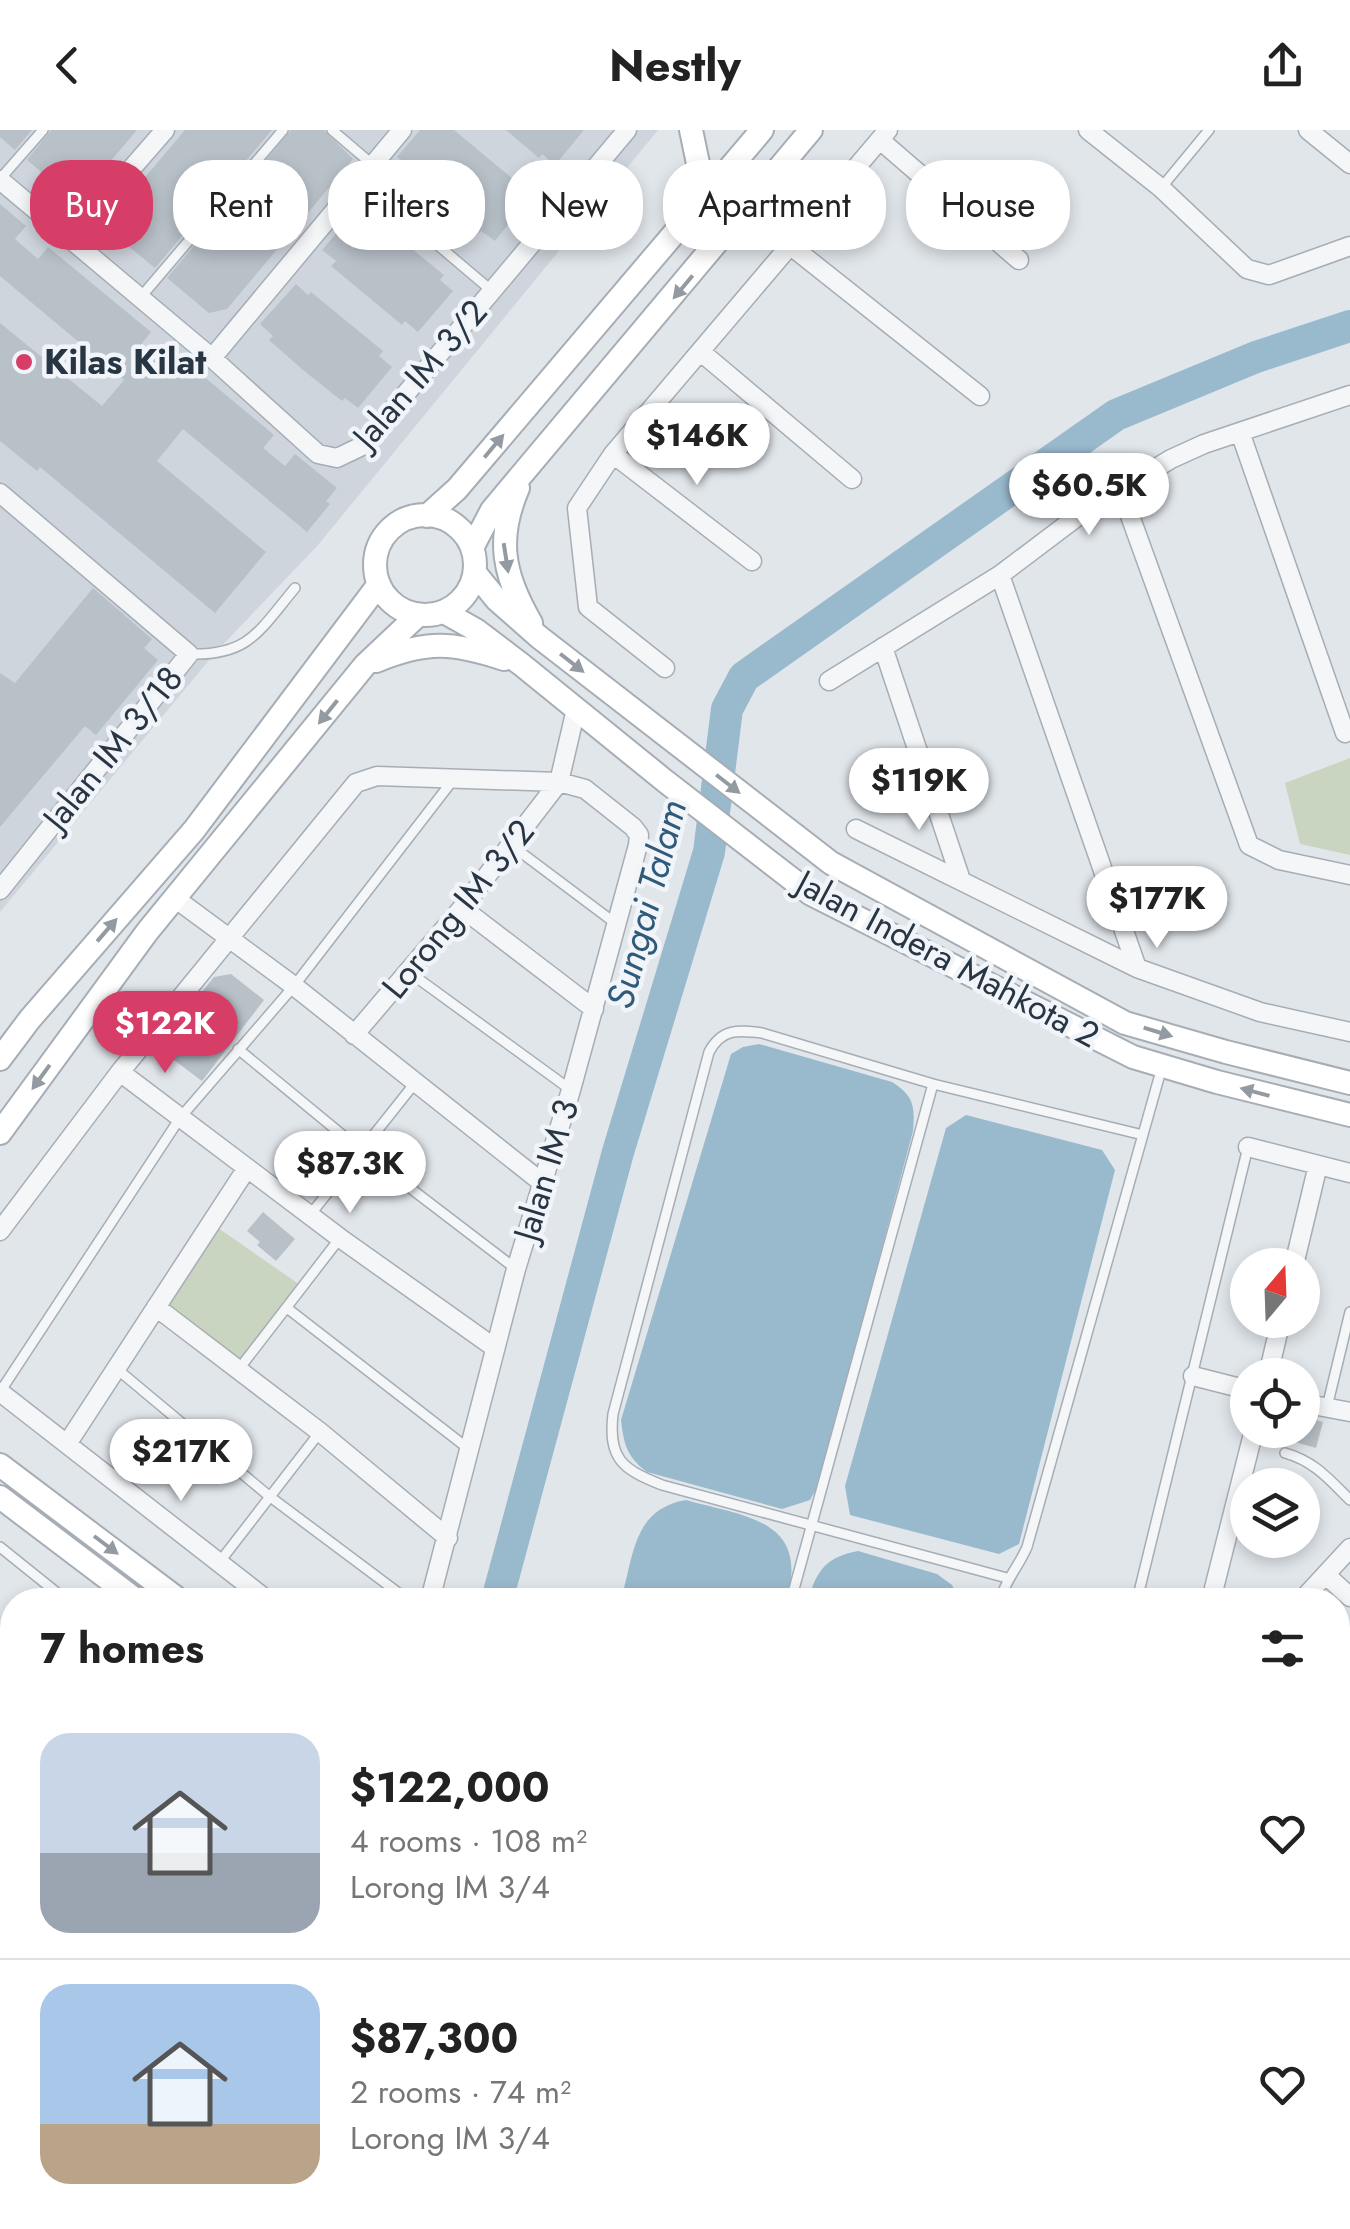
<!DOCTYPE html>
<html lang="en">
<head>
<meta charset="utf-8">
<style>
  :root { --surface:#fff; --page:#f6f6f6; --text:#222; --muted:#767676; --line:#e0e0e0; --accent:#d73e67 }
  body { margin:0; font-family:Jost,sans-serif; background:var(--page); color:var(--text); height:100vh; display:flex; flex-direction:column; font-size:38px; white-space:nowrap }
  * { box-sizing:border-box; margin:0 }
  p { font-size:32px; color:var(--muted) }
  .icon { flex:none; width:55px; height:55px; fill:none; stroke:currentColor; stroke-width:2; stroke-linecap:round; stroke-linejoin:round }
  .map { position:relative; flex:1; overflow:hidden }
  .side { position:absolute; left:0px; top:1458px; width:1350px; height:642px; display:flex; flex-direction:column; background:var(--surface); border-radius:40px 40px 0 0; box-shadow:0 5px 15px #0003 }
  .side>* { flex:none }
  .banner { position:absolute; left:30px; top:30px; width:1290px; height:90px; display:flex; gap:20px }
  .needle { width:65px; rotate:19deg }
  .controls { position:absolute; left:1230px; top:1118px; display:grid; gap:20px }
  .controls a { display:grid; place-items:center; width:90px; height:90px; border-radius:50%; background:var(--surface); box-shadow:0 5px 15px #0003; font-size:50px }
  .price { position:absolute; translate:-50% -85px; padding:0 22px; border-radius:35px; background:#fff; color:#222; font-size:32px; line-height:65px; filter:drop-shadow(0 2px 5px #0008) }
  .price::after { content:''; position:absolute; left:50%; top:60px; width:30px; height:22px; margin-left:-15px; background:inherit; clip-path:polygon(0 0,100% 0,50% 100%) }
  .price.active { background:var(--accent); color:#fff }
  ul { padding:0; list-style:none }
  li { display:flex; align-items:center; gap:30px; height:250px; padding:0 40px }
  li+li { border-top:2px solid var(--line) }
  li span { display:grid; place-items:center; flex:none; width:280px; height:200px; border-radius:30px; color:#555 }
  li>.icon { margin-inline-start:auto }
  span .icon { width:120px; height:120px; fill:#fffc; stroke-width:1 }
  li b { font-size:42px }
  h2 { display:flex; justify-content:space-between; align-items:center; height:120px; padding:0 40px; font-size:42px }
  .chip { padding:0 35px; border-radius:40px; background:var(--surface); box-shadow:0 5px 15px #0003; font-size:35px; line-height:90px }
  .chip.active { background:var(--accent); color:#fff }
  header { display:flex; justify-content:space-between; align-items:center; height:130px; padding:0 40px; background:var(--surface); font-size:45px; font-weight:700 }
  .map>svg:first-child { display:block }
</style>
</head>
<body>
<header><svg class="icon" aria-label="back" viewBox="0 0 24 24"><path d="M15 5l-7 7 7 7"/></svg>Nestly<svg class="icon" aria-label="share" viewBox="0 0 24 24"><path d="M12 15V3M7 8l5-5 5 5M5 13v7h14v-7"/></svg></header>
<div class="map">
<svg width="1350" height="2099" viewBox="0 0 1350 2099">
  <rect width="100%" height="100%" fill="#e1e6eb"/>
  <path fill="#cfd5dd" d="M 0,0 L 658,0 L 318,415 L 215,523 L 0,782 Z"/>
  <path fill="#c9d5c1" d="M 1350,628 L 1350,725 L 1300,714 L 1285,653 Z
    M 211,1093 L 303,1157 L 239,1239 L 156,1177 Z
    M 12,1725 L 12,1867 L 0,1870 L 0,1741 Z
    M 410,2088 L 472,2088 L 470,2099 L 409,2099 Z
    M 735,2088 L 920,2088 L 934,2099 L 729,2099 Z"/>
  <path fill="#99b9cd" d="M 759,914 L 892,952 C 914,966 915,976 913,1001 L 819,1354 L 810,1370 L 782,1379 L 647,1342 C 626,1326 624,1314 621,1290 L 731,924 L 743,917 Z
    M 966,985 L 1102,1020 L 1115,1040 L 1019,1414 L 999,1424 L 850,1385 L 845,1356 L 946,998 Z
    M 686,1370 C 746,1387 809,1389 787,1470 L 621,1470 C 634,1425 633,1379 686,1370 Z
    M 858,1421 L 937,1444 L 952,1455 L 960,1470 L 808,1470 C 817,1440 826,1427 858,1421 Z"/>
  <g fill="none" stroke-linecap="round" stroke-linejoin="round">
    <path stroke="#99b9cd" stroke-width="32" d="M 497,1470 L 618,1022 L 709,722 L 727,579 L 744,547 L 1116,285 L 1256,227 L 1350,196
      M 388,2099 L 389,2088"/>
  </g>
  <path fill="#b8c0c8" d="M 0,0 L 32,0 L 15,20 L 0,7 Z
    M 51,0 L 137,0 L 86,60 L 68,64 L 27,30 Z
    M 185,0 L 272,0 L 155,138 L 111,102 L 114,84 Z
    M 291,0 L 324,0 L 353,29 L 227,179 L 209,183 L 167,148 Z
    M 420,0 L 454,0 L 519,54 L 515,59 L 528,70 L 495,111 L 481,101 L 478,104 L 406,43 L 410,38 L 397,27 Z
    M 506,0 L 584,0 L 555,35 L 542,24 L 539,28 Z
    M 0,74 L 26,96 L 15,109 L 38,129 L 48,117 L 151,202 L 140,216 L 161,232 L 172,220 L 274,305 L 263,318 L 285,336 L 295,324 L 337,358 L 326,371 L 330,374 L 307,402 L 183,299 L 157,331 L 266,422 L 215,483 L 40,337 L 37,341 L 0,311 L 0,193 L 102,276 L 124,250 L 0,146 Z
    M 357,79 L 370,90 L 373,87 L 444,145 L 440,150 L 453,161 L 418,202 L 405,191 L 402,195 L 331,136 L 336,131 L 322,120 Z
    M 296,154 L 308,165 L 311,162 L 383,221 L 379,226 L 392,237 L 358,278 L 345,268 L 342,271 L 303,240 L 269,210 L 273,206 L 260,194 Z
    M 93,458 L 152,509 L 144,518 L 158,530 L 96,605 L 85,596 L 0,697 L 0,543 L 15,553 Z
    M 231,844 L 264,870 L 202,951 L 166,924 L 167,905 L 214,847 Z
    M 263,1082 L 295,1109 L 276,1131 L 257,1115 L 260,1112 L 247,1101 Z
    M 1302,1286 L 1323,1292 L 1316,1318 L 1266,1304 L 1267,1300 L 1302,1300 Z"/>
  <g fill="none" stroke-linecap="round" stroke-linejoin="round">
    <g stroke="#a6adb5" stroke-width="12">
      <path id="lane" d="M 332,0 L 373,35
        M 0,49 L 43,0
        M 361,50 L 492,161
        M 1161,58 L 1209,0
        M 140,168 L 283,0
        M 189,524 C 249,526 259,501 295,458
        M 511,715 L 615,793
        M 409,842 L 571,960
        M 238,919 L 363,1022 L 516,1139
        M 310,1085 L 415,953
        M 287,1178 L 470,1320
        M 117,1239 L 269,1366 L 408,1470
        M 239,1239 L 340,1108
        M 0,1262 L 180,988 L 294,856 L 453,650
        M 1327,1277 L 1350,1182
        M 1285,1323 C 1314,1331 1329,1349 1350,1370
        M 0,1417 L 66,1470
        M 218,1434 L 320,1302
        M 1007,1448 L 662,1355 C 622,1339 608,1329 613,1284 L 709,922 C 722,898 738,900 762,903 L 933,954 L 1143,1005
        M 791,1470 L 933,954
        M 1000,1470 C 1006,1449 1019,1436 1027,1417 L 1162,937
        M 1137,1470 L 1248,1017
        M 0,1641 L 12,1624
        M 0,1921 L 12,1936
        M 1338,1942 L 1350,1928
        M 1338,1965 L 1350,1977
        M 0,2003 L 12,1995
        M 682,2088 L 686,2099
        M 231,2099 L 235,2088
        M 480,2099 L 482,2088"/>
    </g>
    <g stroke="#a6adb5" stroke-width="21">
      <path id="street" d="M 1088,0 L 1161,58 L 1247,139 L 1269,145 L 1350,116
        M 1308,0 L 1350,34
        M 880,10 L 1019,130
        M 0,50 L 212,228 L 318,324 L 337,328 L 362,316 L 627,0
        M 71,108 L 165,0
        M 791,116 L 980,266
        M 701,222 L 852,349
        M 212,228 L 402,0
        M 1240,302 L 1345,603
        M 613,324 L 752,431
        M 1120,358 L 1249,715 L 1279,730 L 1350,745
        M 0,363 L 189,524 L 0,760
        M 1000,445 L 1137,838
        M 883,517 L 961,750
        M 665,538 L 588,477 L 577,378 L 613,324 L 888,0
        M 829,551 L 1000,445 L 1086,380 L 1171,329 L 1204,314 L 1350,265
        M 856,699 L 1137,838 L 1260,882 L 1350,902
        M 176,769 L 294,856 L 540,1051
        M 462,778 L 594,879
        M 354,905 L 462,778 L 559,652 L 576,579
        M 120,942 L 340,1108 L 495,1218
        M 1248,1017 L 1350,1043
        M 0,1101 L 120,942 L 356,653 L 377,646 L 559,652 L 585,659 L 633,697 L 639,705 L 638,715 L 571,960 L 516,1139 L 430,1470
        M 1294,1135 L 1318,1035
        M 156,1177 L 320,1302 L 448,1408
        M 1268,1245 L 1281,1190
        M 1193,1246 L 1248,1260
        M 0,1262 L 267,1470
        M 1302,1273 L 1350,1282
        M 67,1314 L 247,1038
        M 1326,1445 L 1350,1467
        M 1211,1470 L 1254,1300
        M 1302,1470 L 1350,1418
        M 0,1605 L 12,1615
        M 1338,1673 L 1350,1686
        M 0,1735 L 12,1720
        M 1338,1819 L 1350,1805
        M 1338,2067 L 1350,2053
        M 1026,2088 C 1053,2096 1063,2099 1089,2088
        M 1202,2088 L 1214,2099
        M 0,2097 L 13,2088
        M 1307,2099 L 1318,2088"/>
    </g>
    <g stroke="#a6adb5" stroke-width="26">
      <path id="secondary" d="M 691,0 L 700,43 L 700,75
        M 518,358 C 496,409 503,445 531,493
        M375 435a50 50 0 1 1 100 0a50 50 0 1 1-100 0Z
        M 427,386 L 457,359 L 762,0
        M 472,418 L 492,380 L 811,0
        M 475,443 L 497,470 L 539,507 L 831,733 L 1125,893 L 1226,922 L 1350,953
        M 444,482 L 476,500 L 522,535 L 665,651 L 811,764 L 1133,927 L 1217,952 L 1350,985
        M 376,531 C 427,510 453,512 504,529
        M 0,929 L 30,889 L 194,700 L 379,454
        M 0,1003 L 147,802 L 365,535 L 418,485
        M 0,1335 L 179,1470
        M 0,1367 L 136,1470
        M 951,2088 L 966,2099
        M 1000,2088 L 1015,2099"/>
    </g>
    <use href="#lane" stroke="#f4f6f8" stroke-width="9"/>
    <use href="#street" stroke="#f4f6f8" stroke-width="18"/>
    <use href="#secondary" stroke="#fff" stroke-width="22"/>
  </g>
  <defs><path id="oneway-solid" d="M-6-.8H1V-3.2L6.5 0L1 3.2V.8H-6Z" transform="scale(2.5)"/></defs>
  <g fill="#949aa1">
    <use href="#oneway-solid" transform="translate(683 157) rotate(130)"/>
    <use href="#oneway-solid" transform="translate(494 316) rotate(-50)"/>
    <use href="#oneway-solid" transform="translate(506 428) rotate(81)"/>
    <use href="#oneway-solid" transform="translate(572 533) rotate(38)"/>
    <use href="#oneway-solid" transform="translate(328 582) rotate(129)"/>
    <use href="#oneway-solid" transform="translate(728 654) rotate(38)"/>
    <use href="#oneway-solid" transform="translate(107 800) rotate(-49)"/>
    <use href="#oneway-solid" transform="translate(1158 902) rotate(17)"/>
    <use href="#oneway-solid" transform="translate(41 947) rotate(126)"/>
    <use href="#oneway-solid" transform="translate(1255 962) rotate(-165)"/>
    <use href="#oneway-solid" transform="translate(106 1415) rotate(37)"/>
  </g>
  <circle fill="#d73e67" stroke="#f1f4f8" stroke-width="4" cx="24" cy="232" r="10"/>
  <g text-anchor="middle" dominant-baseline="central" stroke-width="9" stroke-linejoin="round" paint-order="stroke">
    <g font-size="35" font-weight="bold" fill="#283543" stroke="#f1f4f8" text-anchor="start">
      <text x="44" y="232">Kilas Kilat</text>
    </g>
    <g font-size="35" fill="#283543" stroke="#f1f4f8">
      <text transform="translate(420 244) rotate(-49)">Jalan IM 3/2</text>
      <text transform="translate(113 618) rotate(-51)">Jalan IM 3/18</text>
      <text transform="translate(458 779) rotate(-51)">Lorong IM 3/2</text>
      <text transform="translate(948 829) rotate(28)">Jalan Indera Mahkota 2</text>
      <text transform="translate(546 1040) rotate(-73)">Jalan IM 3</text>
    </g>
    <g font-size="38" font-style="italic" fill="#2f5a7a" stroke="#f1f4f8">
      <text transform="translate(646 774) rotate(-75)">Sungai Talam</text>
    </g>
  </g>
</svg>
<div class="controls">
<a><svg class="needle" viewBox="-14 -14 28 28"><path d="M0-13l5 13h-10z" fill="#e53935"/><path d="M0 13l5-13h-10z" fill="#767676"/></svg></a>
<a><svg class="icon" aria-label="locate" viewBox="0 0 24 24"><circle cx="12" cy="12" r="6"/><path d="M12 2v4M12 18v4M2 12h4M18 12h4"/></svg></a>
<a><svg class="icon" aria-label="layers" viewBox="0 0 24 24"><path d="M12 4l9 5-9 5-9-5zM3 14l9 5 9-5"/></svg></a>
</div>
<b class="price" style="left:697px;top:358px">$146K</b>
<b class="price" style="left:1089px;top:408px">$60.5K</b>
<b class="price" style="left:919px;top:703px">$119K</b>
<b class="price" style="left:1157px;top:821px">$177K</b>
<b class="price active" style="left:165px;top:946px">$122K</b>
<b class="price" style="left:350px;top:1086px">$87.3K</b>
<b class="price" style="left:181px;top:1374px">$217K</b>
<div class="banner">
<a class="chip active">Buy</a>
<a class="chip">Rent</a>
<a class="chip">Filters</a>
<a class="chip">New</a>
<a class="chip">Apartment</a>
<a class="chip">House</a>
</div>
<section class="side">
<h2>7 homes<svg class="icon" aria-label="filters" viewBox="0 0 24 24"><path d="M4 7h16M4 17h16"/><circle cx="9" cy="7" r="2"/><circle cx="15" cy="17" r="2"/></svg></h2>
<ul>
<li><span style="background:linear-gradient(#c9d6e8 60%,#9aa5b1 0)"><svg class="icon" aria-label="home" viewBox="0 0 24 24"><path d="M3 11l9-7 9 7M6 9v11h12V9"/></svg></span><div><b>$122,000</b><p>4 rooms · 108 m²</p><p>Lorong IM 3/4</p></div><svg class="icon" aria-label="heart" viewBox="0 0 24 24"><path d="M12 20l-8-8c-3-5 5-10 8-4 3-6 11-1 8 4z"/></svg></li>
<li><span style="background:linear-gradient(#a9c7e8 70%,#b9a48a 0)"><svg class="icon" aria-label="home" viewBox="0 0 24 24"><path d="M3 11l9-7 9 7M6 9v11h12V9"/></svg></span><div><b>$87,300</b><p>2 rooms · 74 m²</p><p>Lorong IM 3/4</p></div><svg class="icon" aria-label="heart" viewBox="0 0 24 24"><path d="M12 20l-8-8c-3-5 5-10 8-4 3-6 11-1 8 4z"/></svg></li>
</ul>
</section>
</div>
</body>
</html>
